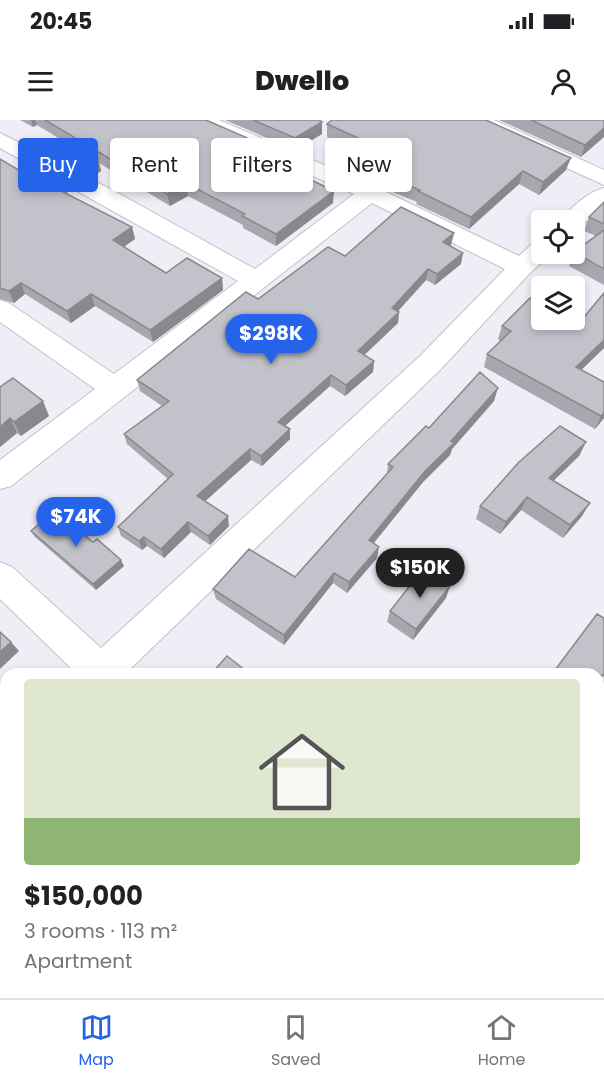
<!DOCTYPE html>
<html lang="en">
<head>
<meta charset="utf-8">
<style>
  :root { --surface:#fff; --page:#f2f2f2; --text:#202124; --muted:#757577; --line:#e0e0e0; --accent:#2563eb }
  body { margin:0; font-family:Poppins,sans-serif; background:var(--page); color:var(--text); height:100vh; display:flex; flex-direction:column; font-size:22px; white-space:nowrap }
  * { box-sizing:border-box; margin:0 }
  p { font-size:20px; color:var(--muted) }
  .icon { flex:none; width:33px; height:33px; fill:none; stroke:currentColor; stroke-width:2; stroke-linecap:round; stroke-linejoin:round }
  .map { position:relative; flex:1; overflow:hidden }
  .drawer { position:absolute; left:0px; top:548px; width:604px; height:332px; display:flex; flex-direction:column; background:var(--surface); border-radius:18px 18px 0 0; box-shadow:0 3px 9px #0003 }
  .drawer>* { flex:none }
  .banner { position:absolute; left:18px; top:18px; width:568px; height:54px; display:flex; gap:12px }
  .tools { position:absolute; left:531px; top:90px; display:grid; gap:12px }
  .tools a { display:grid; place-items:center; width:54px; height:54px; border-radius:6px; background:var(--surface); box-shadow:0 3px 9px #0003; font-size:30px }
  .price { position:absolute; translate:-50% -51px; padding:0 14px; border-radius:21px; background:var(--accent); color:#fff; font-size:20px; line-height:39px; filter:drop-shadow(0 2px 3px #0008) }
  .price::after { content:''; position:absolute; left:50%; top:36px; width:18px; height:14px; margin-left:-9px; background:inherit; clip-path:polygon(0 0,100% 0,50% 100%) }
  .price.active { background:#222; color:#fff }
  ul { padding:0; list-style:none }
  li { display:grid; align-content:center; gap:12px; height:318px; padding:0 24px }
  li span { display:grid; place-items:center; height:186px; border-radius:6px; color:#555 }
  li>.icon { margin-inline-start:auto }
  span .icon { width:108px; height:108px; fill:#fffc; stroke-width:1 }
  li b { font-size:26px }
  .chip { padding:0 21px; border-radius:6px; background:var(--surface); box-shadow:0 3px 9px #0003; font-size:21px; line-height:54px }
  .chip.active { background:var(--accent); color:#fff }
  .status { display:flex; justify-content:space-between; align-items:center; height:42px; padding:0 30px; background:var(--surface); direction:ltr }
  .status svg { height:16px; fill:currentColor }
  header { display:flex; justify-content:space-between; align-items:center; height:78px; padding:0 24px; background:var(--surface); font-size:27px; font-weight:800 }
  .tab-bar { display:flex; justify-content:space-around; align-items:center; height:84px; border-top:2px solid var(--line); background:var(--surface); font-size:16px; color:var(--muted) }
  .tab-bar a { display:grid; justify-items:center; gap:3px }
  .tab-bar .active { color:var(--accent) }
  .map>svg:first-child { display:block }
</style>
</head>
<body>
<div class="status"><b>20:45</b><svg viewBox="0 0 49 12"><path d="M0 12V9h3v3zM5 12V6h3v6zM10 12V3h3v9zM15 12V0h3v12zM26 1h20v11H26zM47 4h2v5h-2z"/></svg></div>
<header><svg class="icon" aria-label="menu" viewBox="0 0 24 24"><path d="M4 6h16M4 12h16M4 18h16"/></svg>Dwello<svg class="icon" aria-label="person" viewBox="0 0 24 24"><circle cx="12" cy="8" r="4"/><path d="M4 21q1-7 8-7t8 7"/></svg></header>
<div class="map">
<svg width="604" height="878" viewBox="0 0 604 878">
  <rect width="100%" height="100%" fill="#efeef6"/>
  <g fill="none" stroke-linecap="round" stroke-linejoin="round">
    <g stroke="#c3c1ca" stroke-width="2">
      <path id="minor" d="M 190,0 L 219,0 L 378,68 L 519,136 L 533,123 L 542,121 L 542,134 L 551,134 L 530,153 L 440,250 L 125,554 L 77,554 L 0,479 L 0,442 L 12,447 L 101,528 L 420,236 L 505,149 L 372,83 L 11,366 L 0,369 L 0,340 L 95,269 L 0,202 L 0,180 L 9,183 L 114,254 L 238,161 L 0,28 L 0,13 L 118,73 L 255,149 L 354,74 L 194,4 Z
        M 466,0 L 494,0 L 604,50 L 604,65 L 470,4 Z
        M 604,68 L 604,87 L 582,105 L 574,107 L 574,100 L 562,100 C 569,88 590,71 604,68 Z
        M 6,628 L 6,670 L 0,672 L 0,630 Z"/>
    </g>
    <use href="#minor" fill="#fff" fill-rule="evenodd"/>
  </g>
  <path fill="#a7a7af" d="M 20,0 L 206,0 L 275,42 L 333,83 L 276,126 L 243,108 L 243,105 L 188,76 L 170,86 L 99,43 L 101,51 L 91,57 L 67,45 L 64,32 L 73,27 L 37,5 L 33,7 Z
    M 225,0 L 319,0 L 322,2 L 322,14 L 295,30 Z
    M 499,0 L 604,0 L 581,37 Z
    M 327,4 L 566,50 L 539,75 L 519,64 L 469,109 L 416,84 L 417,82 L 366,61 L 367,48 L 378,40 L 327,17 Z
    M 0,39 L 25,54 L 67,58 L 71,70 L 66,73 L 132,107 L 135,119 L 124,127 L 166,153 L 222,158 L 223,170 L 153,222 L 95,186 L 71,203 L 25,174 L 14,183 L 0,179 Z
    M 604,82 L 604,165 L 569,146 L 574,132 L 596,116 L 584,111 L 589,97 Z
    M 454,113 L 451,125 L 450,126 L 461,144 L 435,165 L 426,160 L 398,191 L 399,192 L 398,203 L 364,235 L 374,241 L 373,252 L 345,276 L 330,266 L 285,306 L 290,309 L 290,319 L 262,346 L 251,340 L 205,381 L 229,406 L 210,425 L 191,412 L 164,438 L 147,426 L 142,430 L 121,416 L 118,407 L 168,359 L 127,324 L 124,314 L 162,286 L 140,271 L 137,260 L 258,179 L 345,136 Z
    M 604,173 L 604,228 L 581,250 L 604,262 L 604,298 L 595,309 L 484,247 L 487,234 L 500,221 L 498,219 L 502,206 L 580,202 Z
    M 0,267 L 49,296 L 21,316 L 17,313 L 0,327 Z
    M 494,281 L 452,329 L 450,335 L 423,362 L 374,423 L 377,438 L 347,473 L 333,463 L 284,525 L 216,479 L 213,469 L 295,457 L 387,354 L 388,344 L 429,308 Z
    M 586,322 L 579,336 L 554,360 L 582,396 L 563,418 L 521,390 L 500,414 L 476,399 L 480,386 Z
    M 31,411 L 93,422 L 124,446 L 96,470 L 35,417 Z
    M 446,478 L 413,520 L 387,502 L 390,491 Z
    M 604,681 L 604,762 L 601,768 L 598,769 L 598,687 L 600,689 Z
    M 529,873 L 554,873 L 551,878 L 535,878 Z"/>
  <path fill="#88888e" d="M 31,0 L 35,0 L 37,5 L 33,7 Z
    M 322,2 L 322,14 L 295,30 L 295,18 Z
    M 604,8 L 604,17 L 581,37 L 585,25 Z
    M 275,30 L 275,42 L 264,49 L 263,37 Z
    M 98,38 L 101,51 L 91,57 L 88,45 Z
    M 571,38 L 566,50 L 539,75 L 543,62 Z
    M 523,51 L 519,64 L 469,109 L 471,97 Z
    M 67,58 L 71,70 L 57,79 L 53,67 Z
    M 186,63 L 188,76 L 170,86 L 167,74 Z
    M 334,71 L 333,83 L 276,126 L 276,114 Z
    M 132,107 L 135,119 L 116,132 L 113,120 Z
    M 454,113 L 451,125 L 441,134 L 443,122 Z
    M 463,133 L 461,144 L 435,165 L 437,154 Z
    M 428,149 L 426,160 L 390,200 L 392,188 Z
    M 222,158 L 223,170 L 153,222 L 150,210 Z
    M 21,163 L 25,174 L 14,183 L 9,171 Z
    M 91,174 L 95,186 L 71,203 L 67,191 Z
    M 399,192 L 398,203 L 357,242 L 358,231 Z
    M 604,220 L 604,228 L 571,260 L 576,247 Z
    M 374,241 L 373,252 L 345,276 L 346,265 Z
    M 331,255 L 330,266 L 278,312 L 278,302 Z
    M 498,268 L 494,281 L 452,329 L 450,335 L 423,362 L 367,431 L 369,420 L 426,350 Z
    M 43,281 L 49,296 L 21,316 L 14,302 Z
    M 604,293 L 604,298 L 595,309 L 601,296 Z
    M 10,298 L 17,313 L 0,327 L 0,307 Z
    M 290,309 L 290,319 L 262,346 L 261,336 Z
    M 586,322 L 579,336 L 543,371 L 549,358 Z
    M 250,329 L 251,340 L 200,386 L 197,376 Z
    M 527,377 L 521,390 L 500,414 L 506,402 Z
    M 590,383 L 582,396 L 563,418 L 570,405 Z
    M 228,396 L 229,406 L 210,425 L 208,416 Z
    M 188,402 L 191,412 L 164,438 L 161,429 Z
    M 144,417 L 147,426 L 142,430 L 139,421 Z
    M 379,427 L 377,438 L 347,473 L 349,462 Z
    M 121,440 L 124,446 L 96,470 L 93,464 Z
    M 334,453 L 333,463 L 284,525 L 284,515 Z
    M 450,466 L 446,478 L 413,520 L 416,509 Z
    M 11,522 L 19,531 L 0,549 L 0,532 Z
    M 96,873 L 102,873 L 98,878 L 92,878 Z"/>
  <path fill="#c2c2cb" stroke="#88888e" stroke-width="1.5" d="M 45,0 L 206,0 L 275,30 L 263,37 L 334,71 L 276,114 L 242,96 L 245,94 L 186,63 L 167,74 L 92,28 L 98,38 L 88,45 L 64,32 L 82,22 Z
    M 253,0 L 319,0 L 322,2 L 295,18 Z
    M 332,0 L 486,0 L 571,38 L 543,62 L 523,51 L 471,97 L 418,71 L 420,70 L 367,48 L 389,32 L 327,4 Z
    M 531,0 L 604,0 L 604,8 L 585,25 Z
    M 0,39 L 25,54 L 43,44 L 67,58 L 53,67 L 132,107 L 113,120 L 166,153 L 187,138 L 222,158 L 150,210 L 91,174 L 67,191 L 21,163 L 9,171 L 0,168 Z
    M 604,82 L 604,104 L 589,97 Z
    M 401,87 L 454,113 L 443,122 L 463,133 L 437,154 L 428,149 L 392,188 L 399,192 L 358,231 L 374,241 L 346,265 L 331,255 L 278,302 L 290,309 L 261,336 L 250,329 L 197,376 L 228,396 L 208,416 L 188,402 L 161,429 L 144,417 L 139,421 L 118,407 L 173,354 L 124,314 L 169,281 L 137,260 L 246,172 L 258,179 L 328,127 L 345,136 Z
    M 604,110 L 604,149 L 574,132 Z
    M 604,173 L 604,220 L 576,247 L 604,262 L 604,293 L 601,296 L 487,234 L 511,211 L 502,206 L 530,178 L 542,183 L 542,200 L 574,199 L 580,202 Z
    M 480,252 L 498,268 L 451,321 L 454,323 L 426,350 L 369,420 L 379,427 L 349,462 L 334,453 L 284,515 L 213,469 L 249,429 L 295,457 L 393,347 L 388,344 L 426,306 L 429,308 Z
    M 13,258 L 43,281 L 14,302 L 10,298 L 0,307 L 0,267 Z
    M 560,306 L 586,322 L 549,358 L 590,383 L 570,405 L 527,377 L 506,402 L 480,386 L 518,343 Z
    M 54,391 L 93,422 L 97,419 L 121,440 L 93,464 L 31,411 Z
    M 423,449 L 450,466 L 416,509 L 390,491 Z
    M 597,494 L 604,498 L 604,556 L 602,555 L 598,560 L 598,554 L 552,554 Z
    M 0,512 L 11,522 L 0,532 Z
    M 227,536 L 250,554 L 211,554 Z
    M 598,687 L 604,691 L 604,762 L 601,768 L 598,767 Z
    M 60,873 L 96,873 L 92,878 L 65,878 Z
    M 270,873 L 477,873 L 475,878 L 267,878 Z
    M 534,873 L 554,873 L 551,878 L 540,878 Z"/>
</svg>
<div class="tools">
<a><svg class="icon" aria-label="locate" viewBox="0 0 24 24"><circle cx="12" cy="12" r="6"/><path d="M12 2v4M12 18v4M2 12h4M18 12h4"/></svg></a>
<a><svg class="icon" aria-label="layers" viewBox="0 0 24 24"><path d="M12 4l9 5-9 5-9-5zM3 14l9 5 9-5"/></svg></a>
</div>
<b class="price" style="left:271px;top:245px">$298K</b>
<b class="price" style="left:76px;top:428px">$74K</b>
<b class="price active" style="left:420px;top:479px">$150K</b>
<div class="banner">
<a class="chip active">Buy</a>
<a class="chip">Rent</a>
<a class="chip">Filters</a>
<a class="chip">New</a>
</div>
<section class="drawer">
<ul>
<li><span style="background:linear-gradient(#dfe7d0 75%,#8fb573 0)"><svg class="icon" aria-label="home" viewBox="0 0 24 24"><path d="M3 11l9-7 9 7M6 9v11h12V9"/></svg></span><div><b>$150,000</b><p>3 rooms · 113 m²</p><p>Apartment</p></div></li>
</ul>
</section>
</div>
<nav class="tab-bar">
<a class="active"><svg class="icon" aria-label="map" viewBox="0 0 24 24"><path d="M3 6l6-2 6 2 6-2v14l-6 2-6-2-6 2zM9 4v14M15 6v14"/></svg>Map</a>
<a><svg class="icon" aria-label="saved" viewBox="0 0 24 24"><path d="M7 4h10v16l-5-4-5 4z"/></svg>Saved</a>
<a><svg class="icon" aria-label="home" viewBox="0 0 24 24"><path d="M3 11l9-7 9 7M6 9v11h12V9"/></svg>Home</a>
</nav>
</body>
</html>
